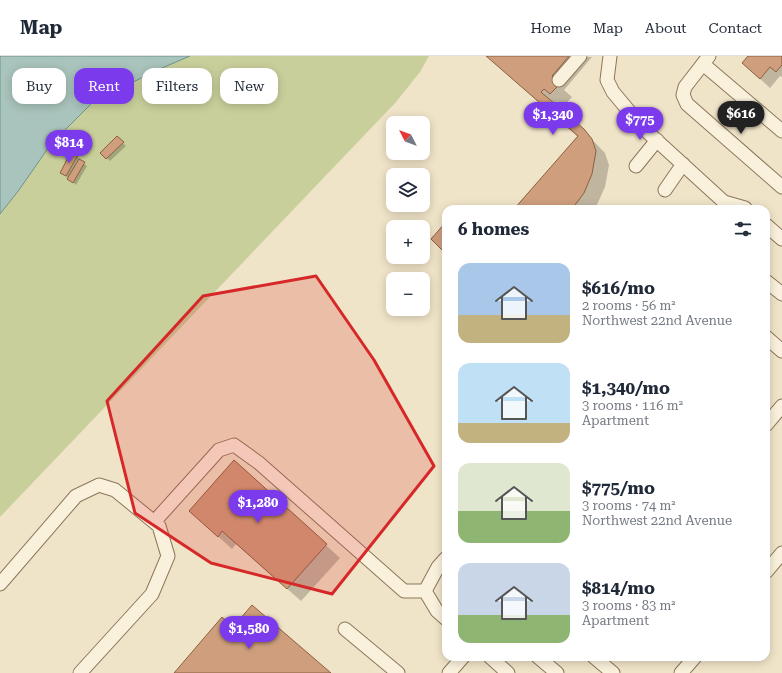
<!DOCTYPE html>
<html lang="en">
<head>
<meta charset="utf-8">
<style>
  :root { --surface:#fff; --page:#f2f2f3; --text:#1f2937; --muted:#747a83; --line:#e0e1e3; --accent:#7c3aed }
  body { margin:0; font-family:"Roboto Serif",serif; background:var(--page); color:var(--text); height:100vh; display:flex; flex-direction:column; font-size:15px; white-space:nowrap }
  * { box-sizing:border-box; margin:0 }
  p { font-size:13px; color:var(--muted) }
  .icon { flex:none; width:22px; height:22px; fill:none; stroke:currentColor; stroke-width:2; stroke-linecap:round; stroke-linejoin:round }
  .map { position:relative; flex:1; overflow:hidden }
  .details { position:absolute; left:442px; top:149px; width:328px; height:456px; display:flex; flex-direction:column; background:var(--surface); border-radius:12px; box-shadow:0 2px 10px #0003 }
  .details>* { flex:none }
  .banner { position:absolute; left:12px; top:12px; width:370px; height:36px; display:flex; gap:8px }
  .needle { width:26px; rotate:312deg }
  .tools { position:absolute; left:386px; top:60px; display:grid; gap:8px }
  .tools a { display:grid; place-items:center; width:44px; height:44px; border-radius:8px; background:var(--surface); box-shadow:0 2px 10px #0003; font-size:20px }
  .price { position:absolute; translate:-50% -34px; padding:0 9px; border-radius:14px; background:var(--accent); color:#fff; font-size:13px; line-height:26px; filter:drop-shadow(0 1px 2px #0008) }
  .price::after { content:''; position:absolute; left:50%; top:24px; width:12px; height:9px; margin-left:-6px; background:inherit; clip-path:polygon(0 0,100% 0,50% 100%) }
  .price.on { background:#222; color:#fff }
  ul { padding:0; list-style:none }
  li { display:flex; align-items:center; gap:12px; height:100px; padding:0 16px }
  li span { display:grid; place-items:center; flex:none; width:112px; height:80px; border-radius:12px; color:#555 }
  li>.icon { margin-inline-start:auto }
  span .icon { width:48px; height:48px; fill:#fffc; stroke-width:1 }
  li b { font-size:17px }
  h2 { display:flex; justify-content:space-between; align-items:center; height:48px; padding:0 16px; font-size:17px }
  .chip { padding:0 14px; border-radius:12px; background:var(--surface); box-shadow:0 2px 10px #0003; font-size:14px; line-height:36px }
  .chip.on { background:var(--accent); color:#fff }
  header { display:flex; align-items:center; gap:24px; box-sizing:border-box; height:56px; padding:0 20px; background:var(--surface); border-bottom:1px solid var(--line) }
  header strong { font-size:19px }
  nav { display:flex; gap:22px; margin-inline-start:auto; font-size:14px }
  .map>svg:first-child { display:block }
</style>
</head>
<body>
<header>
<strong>Map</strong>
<nav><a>Home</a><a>Map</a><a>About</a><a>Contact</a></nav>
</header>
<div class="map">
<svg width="782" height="617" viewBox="0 0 782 617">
  <rect width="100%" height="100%" fill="#f0e4c8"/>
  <path fill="#c9cf9b" d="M 0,0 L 429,0 L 420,16 L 396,46 L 0,461 Z"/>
  <path fill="#a9c4bc" stroke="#6f938a" d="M 0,0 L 190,0 L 155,15 L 92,47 L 51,88 L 19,134 L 0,158 Z"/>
  <path fill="#0003" d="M 487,0 L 592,1 L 564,34 L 572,41 L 564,50 L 557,45 L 554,49 L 583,74 L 605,97 L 609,109 L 605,131 L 595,153 L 516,153 L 578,81 Z
    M 749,0 L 782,0 L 782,21 L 780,20 L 770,32 L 743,7 Z
    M 117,81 L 126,90 L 110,105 L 102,97 Z
    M 77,100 L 80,103 L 79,104 L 87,110 L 76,129 L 61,116 Z
    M 234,406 L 340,502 L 301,545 L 236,488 L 232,493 L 190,455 Z"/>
  <path fill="#cf9f7d" stroke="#8d5f41" d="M 486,0 L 569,0 L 552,20 L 560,28 L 550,38 L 544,33 L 541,36 L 584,73 L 592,83 L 596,95 L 592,118 L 584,137 L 572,153 L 514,153 L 578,80 Z
    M 748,0 L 782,0 L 782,9 L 776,16 L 770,11 L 760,23 L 742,7 Z
    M 117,80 L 124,86 L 106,103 L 100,97 Z
    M 71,96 L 78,99 L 66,120 L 60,117 Z
    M 79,103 L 85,106 L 73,127 L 67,123 Z
    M 446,166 L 446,198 L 431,183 Z
    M 234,404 L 327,488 L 287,533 L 222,475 L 218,481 L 189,455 Z
    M 252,549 L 331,617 L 174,617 L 222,561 L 233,571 Z"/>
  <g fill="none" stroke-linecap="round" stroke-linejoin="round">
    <g stroke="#8d765c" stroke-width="15">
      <path id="minor" d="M 610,0 L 607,24 L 613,36 L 643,72 L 724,146 L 745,152
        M 709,0 L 685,31 L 683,39 L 687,48 L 782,131
        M 703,8 L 782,75
        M 559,24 L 580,0
        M 636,110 L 657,84
        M 665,134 L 683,108
        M 766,169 L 782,183
        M 766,225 L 782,238
        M 766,281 L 782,295
        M 766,369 L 782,350
        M 154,466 L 219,394 L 234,389 L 259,407 L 404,535 L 425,535
        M 446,502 L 438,511 L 425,535 L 437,555 L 446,563
        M 766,516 L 782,497
        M 0,528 L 76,440 L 99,429 L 115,434 L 159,470 L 168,500 L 152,538 L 80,617
        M 345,573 L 398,617
        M 490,601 L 508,617
        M 538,601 L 557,617
        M 594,601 L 613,617
        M 449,617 L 463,601
        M 681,617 L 695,601"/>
    </g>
    <use href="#minor" stroke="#faf1dc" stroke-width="13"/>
  </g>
  <path fill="#d62828" fill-opacity="0.2" stroke="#d62828" stroke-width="3" stroke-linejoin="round" d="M 316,220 L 374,304 L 434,410 L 332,538 L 211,507 L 135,457 L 107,345 L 203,240 Z"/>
</svg>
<div class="tools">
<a><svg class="needle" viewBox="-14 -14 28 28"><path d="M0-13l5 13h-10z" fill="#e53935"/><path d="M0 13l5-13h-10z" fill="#747a83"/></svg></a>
<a><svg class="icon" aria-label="layers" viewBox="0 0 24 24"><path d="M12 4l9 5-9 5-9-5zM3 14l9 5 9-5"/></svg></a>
<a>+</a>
<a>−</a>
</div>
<b class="price on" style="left:741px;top:79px">$616</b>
<b class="price" style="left:553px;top:80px">$1,340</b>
<b class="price" style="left:640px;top:85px">$775</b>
<b class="price" style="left:69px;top:108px">$814</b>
<b class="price" style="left:258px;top:468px">$1,280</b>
<b class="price" style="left:249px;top:594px">$1,580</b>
<div class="banner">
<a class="chip">Buy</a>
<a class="chip on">Rent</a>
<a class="chip">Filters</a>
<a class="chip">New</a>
</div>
<section class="details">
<h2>6 homes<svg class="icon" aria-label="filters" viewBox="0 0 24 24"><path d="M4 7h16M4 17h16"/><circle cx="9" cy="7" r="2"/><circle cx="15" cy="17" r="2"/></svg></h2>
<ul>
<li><span style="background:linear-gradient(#a9c7e8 65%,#c2b280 0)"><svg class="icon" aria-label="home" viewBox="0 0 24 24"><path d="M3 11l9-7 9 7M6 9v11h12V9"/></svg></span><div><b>$616/mo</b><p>2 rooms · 56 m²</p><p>Northwest 22nd Avenue</p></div></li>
<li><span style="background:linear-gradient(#bfe0f5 75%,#c2b280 0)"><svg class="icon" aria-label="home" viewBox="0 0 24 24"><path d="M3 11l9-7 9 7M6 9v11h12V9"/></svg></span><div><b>$1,340/mo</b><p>3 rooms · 116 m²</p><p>Apartment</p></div></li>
<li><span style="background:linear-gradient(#dfe7d0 60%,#8fb573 0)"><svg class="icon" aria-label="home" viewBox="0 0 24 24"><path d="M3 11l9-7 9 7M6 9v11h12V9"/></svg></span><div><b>$775/mo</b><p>3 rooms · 74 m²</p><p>Northwest 22nd Avenue</p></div></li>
<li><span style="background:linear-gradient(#c9d6e8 65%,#8fb573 0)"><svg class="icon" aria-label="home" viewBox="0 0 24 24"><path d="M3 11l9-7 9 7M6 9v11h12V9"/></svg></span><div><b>$814/mo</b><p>3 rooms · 83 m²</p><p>Apartment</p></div></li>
</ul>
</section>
</div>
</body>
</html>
